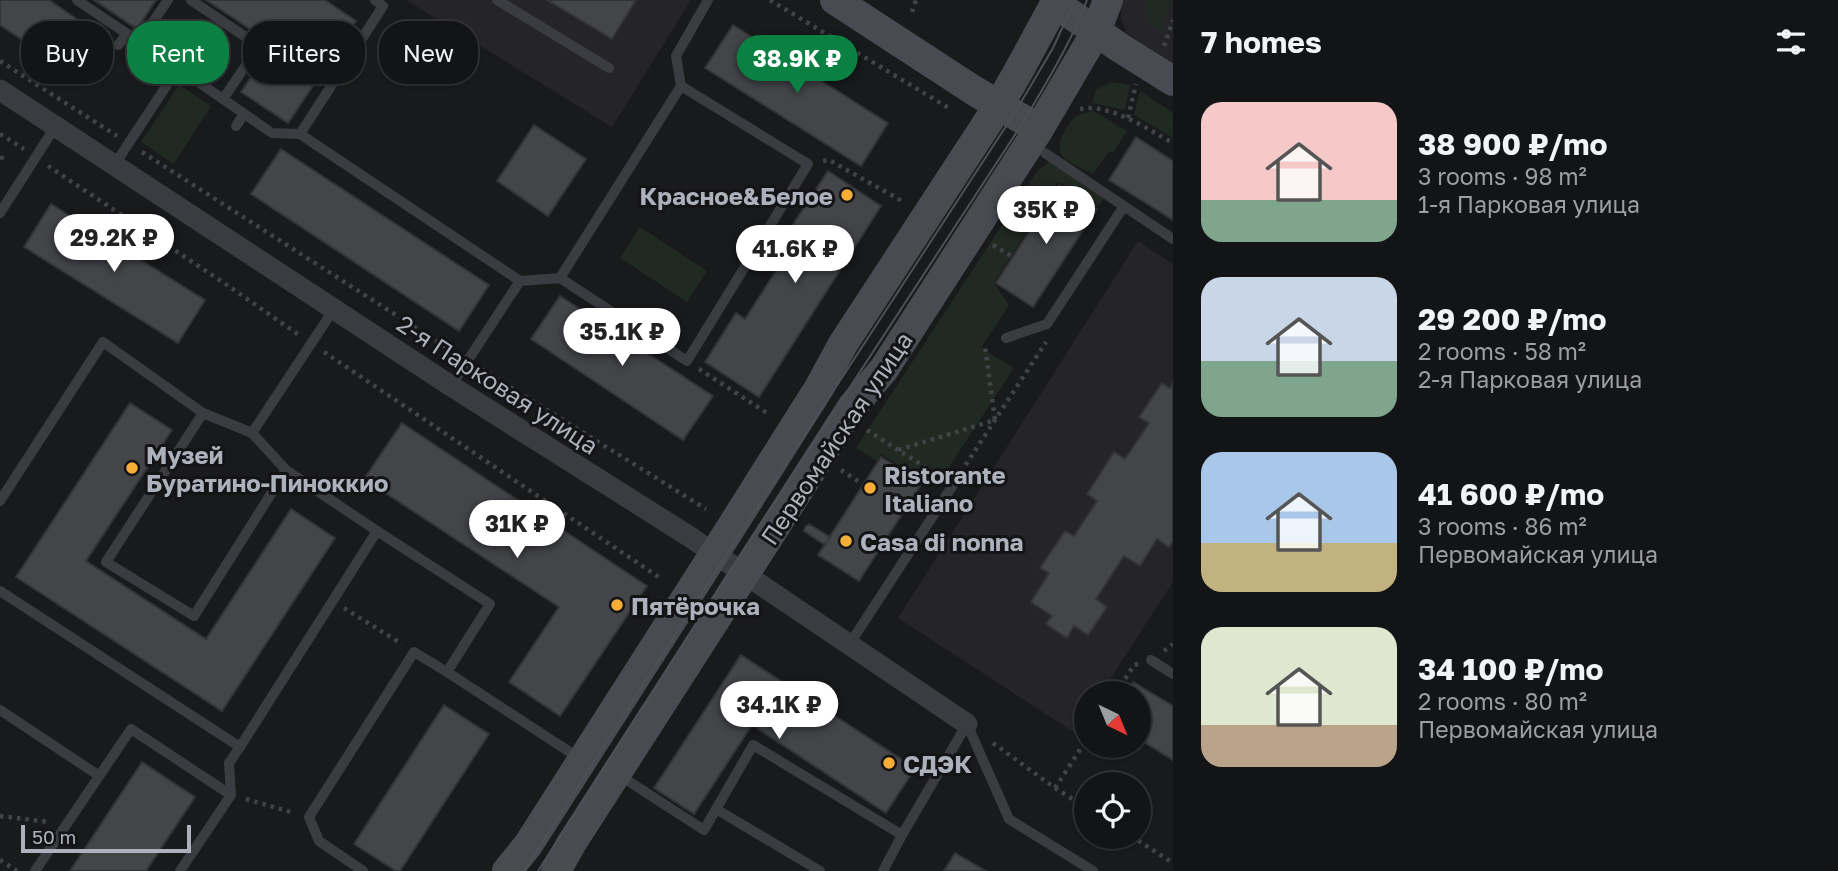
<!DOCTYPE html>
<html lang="en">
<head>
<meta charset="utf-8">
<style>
  :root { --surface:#131415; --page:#1c1d1e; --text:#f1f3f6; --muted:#9d9ea0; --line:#323334; --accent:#0b8043 }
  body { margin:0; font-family:"Golos Text",sans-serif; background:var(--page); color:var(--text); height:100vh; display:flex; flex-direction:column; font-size:26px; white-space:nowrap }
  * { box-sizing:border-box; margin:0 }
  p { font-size:23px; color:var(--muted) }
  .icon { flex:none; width:38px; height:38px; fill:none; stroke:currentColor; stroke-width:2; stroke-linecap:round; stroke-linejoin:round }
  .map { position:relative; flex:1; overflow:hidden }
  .side { display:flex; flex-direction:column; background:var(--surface); width:665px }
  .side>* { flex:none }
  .top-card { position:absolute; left:21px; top:21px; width:665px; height:63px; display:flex; gap:14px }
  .needle { width:46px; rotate:137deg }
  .fabs { position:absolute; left:1074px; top:681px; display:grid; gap:14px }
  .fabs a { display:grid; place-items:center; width:77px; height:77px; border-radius:50%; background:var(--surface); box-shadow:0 2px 5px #0004,0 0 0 2px var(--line); font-size:35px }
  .scale { position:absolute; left:21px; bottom:18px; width:170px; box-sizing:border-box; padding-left:7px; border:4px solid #acb1bb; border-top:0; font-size:19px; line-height:24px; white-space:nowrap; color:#acb1bb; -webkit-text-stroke:5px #141417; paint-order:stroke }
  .price { position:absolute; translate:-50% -60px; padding:0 16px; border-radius:24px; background:#fff; color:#222; font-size:23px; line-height:46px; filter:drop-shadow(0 2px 4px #0008) }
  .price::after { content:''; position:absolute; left:50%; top:42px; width:21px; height:16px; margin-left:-10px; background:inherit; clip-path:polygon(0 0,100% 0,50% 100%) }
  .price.on { background:var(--accent); color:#fff }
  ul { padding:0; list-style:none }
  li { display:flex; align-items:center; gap:21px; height:175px; padding:0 28px }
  li span { display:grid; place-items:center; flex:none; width:196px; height:140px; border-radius:21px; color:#555 }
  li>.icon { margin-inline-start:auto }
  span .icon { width:84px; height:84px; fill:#fffc; stroke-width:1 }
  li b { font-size:30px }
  h2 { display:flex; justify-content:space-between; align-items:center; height:84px; padding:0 28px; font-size:30px }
  .pill { padding:0 24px; border-radius:28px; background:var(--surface); box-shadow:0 2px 5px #0004,0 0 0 2px var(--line); font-size:24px; line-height:63px }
  .pill.on { background:var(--accent); color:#fff }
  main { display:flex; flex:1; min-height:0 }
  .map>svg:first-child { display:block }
</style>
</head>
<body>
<main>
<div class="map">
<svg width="1173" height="871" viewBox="0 0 1173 871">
  <rect width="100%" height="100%" fill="#191a1c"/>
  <path fill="#252529" d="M 406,0 L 691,0 L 612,127 Z
    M 1121,0 L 1173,0 L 1173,63 L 1127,33 L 1121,20 Z
    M 1138,241 L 1173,264 L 1173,582 L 1101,693 L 1087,693 L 1087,716 L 1075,733 L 898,618 Z"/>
  <path fill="#212a22" d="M 1146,0 L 1172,0 L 1160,33 L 1147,21 Z
    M 1111,82 L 1130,85 L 1125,110 L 1092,103 L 1096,90 Z
    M 179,85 L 211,106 L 174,164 L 141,142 Z
    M 1140,91 L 1173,113 L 1173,138 L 1134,115 Z
    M 1093,111 L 1127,131 L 1113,153 L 1109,151 L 1093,174 C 1084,169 1071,164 1063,157 C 1054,147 1065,128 1072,120 C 1077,114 1086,113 1093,111 Z
    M 1049,162 L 1105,197 L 1098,207 L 1058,182 L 994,283 L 1009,305 L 981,348 L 1014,368 L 935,488 L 881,454 L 877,461 L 856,448 L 1038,170 Z
    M 640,227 L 707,271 L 687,302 L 620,258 Z"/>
  <path fill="#434549" stroke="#333438" stroke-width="2" d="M 0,0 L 49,0 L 81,22 L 54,61 L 0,25 Z
    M 94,0 L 156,0 L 137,29 Z
    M 206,0 L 325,0 L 356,21 L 288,123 L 241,92 L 273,44 Z
    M 547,0 L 636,0 L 612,39 Z
    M 733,25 L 888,123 L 861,166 L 705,68 Z
    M 534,125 L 586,159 L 548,216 L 497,181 Z
    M 1136,137 L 1173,161 L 1173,220 L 1109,180 Z
    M 281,149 L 489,285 L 459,331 L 251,194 Z
    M 828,171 L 881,206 L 759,397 L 705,362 L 736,313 L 745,319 L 801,232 L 792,226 Z
    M 1059,185 L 1097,209 L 1033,307 L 996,283 Z
    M 51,204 L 205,300 L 178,343 L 24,247 Z
    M 560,296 L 713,396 L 683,440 L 531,339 Z
    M 1162,383 L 1170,388 L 1173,383 L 1173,541 L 1169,547 L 1157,539 L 1140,566 L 1124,556 L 1096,599 L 1107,607 L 1088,635 L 1074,626 L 1067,638 L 1046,624 L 1052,616 L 1031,602 L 1049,573 L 1040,568 L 1065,531 L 1074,536 L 1097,501 L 1087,494 L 1114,452 L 1125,459 L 1149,423 L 1139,417 Z
    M 130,403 L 172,430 L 86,561 L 206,639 L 291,509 L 335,538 L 222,711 L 16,577 Z
    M 402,423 L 647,586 L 560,716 L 509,682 L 559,607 L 364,479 Z
    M 881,457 L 922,483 L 859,581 L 818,555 Z
    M 809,524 L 830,537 L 825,545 L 804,531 Z
    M 741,655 L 915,768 L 886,813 L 752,725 L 694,814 L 654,788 Z
    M 1133,682 L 1173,706 L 1173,760 L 1139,739 L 1139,693 L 1126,693 Z
    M 444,705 L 489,734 L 400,871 L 396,871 L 354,844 Z
    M 142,762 L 195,797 L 146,871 L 70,871 Z
    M 955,853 L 986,871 L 944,871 Z"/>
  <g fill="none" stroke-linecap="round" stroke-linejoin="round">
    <path stroke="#404348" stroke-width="4.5" stroke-dasharray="3.5 5" stroke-linecap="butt" d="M 770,0 L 952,110
      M 912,12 L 916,0
      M 1164,46 L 1173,20
      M 0,61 L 117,136
      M 1080,109 C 1110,103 1147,129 1173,143
      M 1128,118 L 1136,84
      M 0,134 L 24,149
      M 142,152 L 455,353
      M 0,157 L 2,158 L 0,162
      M 823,161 L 829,160 L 902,201
      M 48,166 L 227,285 L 299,335
      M 1023,197 L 1043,210
      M 993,245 L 1013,257
      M 324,352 L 660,578
      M 481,369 L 706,509
      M 699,369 L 767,413
      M 867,430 L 898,450
      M 841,470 L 864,485
      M 961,472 L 1046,342
      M 941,477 L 898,450 L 995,420 L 985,346
      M 805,527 L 828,541
      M 344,608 L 402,644
      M 1164,651 L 1173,644
      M 1116,693 L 1134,665 L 1138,664
      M 993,743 L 1055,788 L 1087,808
      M 1055,788 L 1087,739
      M 246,799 L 294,813
      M 0,816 L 49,822
      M 1131,836 L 1173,863
      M 0,860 L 17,871"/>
    <path stroke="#3a3c41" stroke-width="10" d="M 77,0 L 178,68
      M 191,0 L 259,46 L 223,99
      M 497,0 L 609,68
      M 139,42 L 168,0
      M 118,45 L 127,34
      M 236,126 L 244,114
      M 300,134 L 383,6 L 375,0
      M 1045,153 L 1173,239
      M 115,164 L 178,68 L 272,133 L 300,134 L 520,281 L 451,386
      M 0,213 L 55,127
      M 560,278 L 681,86 L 676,56 L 708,0
      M 520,281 L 560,278 L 687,361 L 808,164 L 681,86
      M 1006,338 L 1047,324 L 1124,206
      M 203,413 L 106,562 L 194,616 L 286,470
      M 252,433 L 286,470 L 377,531
      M 0,501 L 103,342 L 203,413 L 252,433 L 334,309
      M 0,591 L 240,747 L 377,531 L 490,604 L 447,672 L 579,758
      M 849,645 L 953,485
      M 1151,660 L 1173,674
      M 0,710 L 98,775
      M 967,724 L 1009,819 L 1093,871
      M 619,775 L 704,830 L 753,745 L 902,835 L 967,724
      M 716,809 L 820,871
      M 35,871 L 131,729 L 231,795
      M 180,871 L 231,795 L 229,763 L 240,747
      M 363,871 L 319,841 L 309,817 L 414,652 L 447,672
      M 883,871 L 902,835"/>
    <path stroke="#3a3c41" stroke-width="21" d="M 0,90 L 451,386 L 687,535 L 967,724"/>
    <path stroke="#484b51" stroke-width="30" d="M 835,0 L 973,90 L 1039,129
      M 1056,4 L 1119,47 L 1173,81
      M 507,871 L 528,845 L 732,526 L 819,388 L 843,344 L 999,105 L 1018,72 L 1057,0
      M 556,871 L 571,844 L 852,407 L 884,369 L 1039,129 L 1096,32 L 1108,0"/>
    <path stroke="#4d5056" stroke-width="2" d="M 524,871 L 723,560 L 1014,114 L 1053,48 L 1075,0
      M 538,871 L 733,566 L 1024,121 C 1047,81 1071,43 1087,0"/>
  </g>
  <g fill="#f5af38" stroke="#141417" stroke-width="2.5">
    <circle cx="847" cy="195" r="7"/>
    <circle cx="132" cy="468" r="7"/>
    <circle cx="870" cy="488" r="7"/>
    <circle cx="846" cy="541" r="7"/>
    <circle cx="617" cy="605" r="7"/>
    <circle cx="889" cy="763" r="7"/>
  </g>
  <g text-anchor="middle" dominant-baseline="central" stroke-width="6" stroke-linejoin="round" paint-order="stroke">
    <g font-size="24" font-weight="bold" fill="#acb1bb" stroke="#141417" text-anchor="start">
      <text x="833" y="195" text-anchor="end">Красное&amp;Белое</text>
      <text x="146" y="454">Музей<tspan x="146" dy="28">Буратино-Пиноккио</tspan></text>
      <text x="884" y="474">Ristorante<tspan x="884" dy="28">Italiano</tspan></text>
      <text x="860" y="541">Casa di nonna</text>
      <text x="631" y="605">Пятёрочка</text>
      <text x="903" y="763">СДЭК</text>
    </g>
    <g font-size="24" fill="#acb1bb" stroke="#141417">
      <text transform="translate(498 384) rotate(33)">2-я Парковая улица</text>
      <text transform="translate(836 438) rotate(-56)">Первомайская улица</text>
    </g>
  </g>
</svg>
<div class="fabs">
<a><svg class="needle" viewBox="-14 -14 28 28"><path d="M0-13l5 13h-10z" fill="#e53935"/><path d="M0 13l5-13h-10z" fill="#9d9ea0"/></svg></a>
<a><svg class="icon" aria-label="locate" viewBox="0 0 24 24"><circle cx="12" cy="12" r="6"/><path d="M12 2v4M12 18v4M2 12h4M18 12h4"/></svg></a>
</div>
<div class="scale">50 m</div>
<b class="price on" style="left:797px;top:95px">38.9K ₽</b>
<b class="price" style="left:1046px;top:246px">35K ₽</b>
<b class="price" style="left:114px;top:274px">29.2K ₽</b>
<b class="price" style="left:795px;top:285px">41.6K ₽</b>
<b class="price" style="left:622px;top:368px">35.1K ₽</b>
<b class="price" style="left:517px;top:560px">31K ₽</b>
<b class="price" style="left:779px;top:741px">34.1K ₽</b>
<div class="top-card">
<a class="pill">Buy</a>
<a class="pill on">Rent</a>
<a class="pill">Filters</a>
<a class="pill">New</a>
</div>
</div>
<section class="side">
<h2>7 homes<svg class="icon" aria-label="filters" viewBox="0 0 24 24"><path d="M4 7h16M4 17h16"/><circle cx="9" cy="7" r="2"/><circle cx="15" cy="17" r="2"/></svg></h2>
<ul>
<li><span style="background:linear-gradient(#f6c9c9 70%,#7fa58c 0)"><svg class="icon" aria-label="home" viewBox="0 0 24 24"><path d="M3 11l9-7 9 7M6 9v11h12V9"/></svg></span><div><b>38 900 ₽/mo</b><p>3 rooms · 98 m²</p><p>1-я Парковая улица</p></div></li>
<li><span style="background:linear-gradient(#c9d6e8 60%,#7fa58c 0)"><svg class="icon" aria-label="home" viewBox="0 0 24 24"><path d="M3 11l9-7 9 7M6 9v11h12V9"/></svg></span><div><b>29 200 ₽/mo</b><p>2 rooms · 58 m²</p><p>2-я Парковая улица</p></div></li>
<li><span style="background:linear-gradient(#a9c7e8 65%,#c2b280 0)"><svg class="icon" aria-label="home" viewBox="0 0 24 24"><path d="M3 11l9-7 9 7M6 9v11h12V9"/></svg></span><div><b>41 600 ₽/mo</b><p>3 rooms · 86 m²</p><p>Первомайская улица</p></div></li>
<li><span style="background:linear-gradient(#dfe7d0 70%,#b9a48a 0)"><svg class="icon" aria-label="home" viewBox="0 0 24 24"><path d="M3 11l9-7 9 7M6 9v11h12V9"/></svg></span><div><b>34 100 ₽/mo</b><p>2 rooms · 80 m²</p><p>Первомайская улица</p></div></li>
</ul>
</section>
</main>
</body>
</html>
